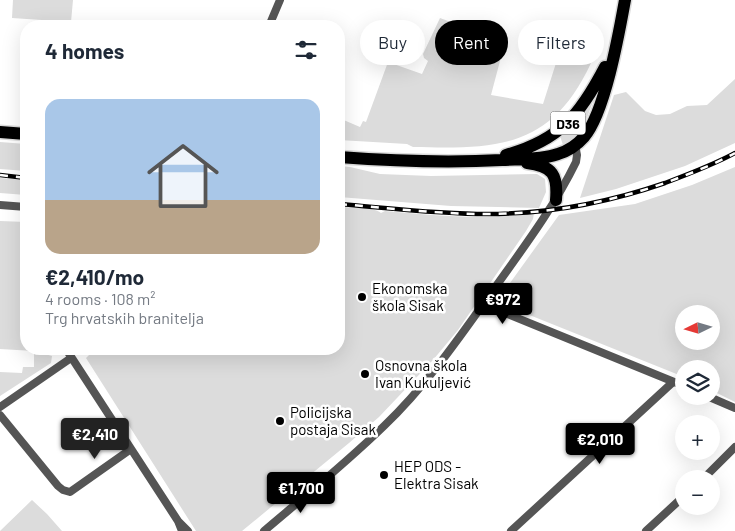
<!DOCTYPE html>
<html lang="en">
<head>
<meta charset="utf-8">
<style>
  :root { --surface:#fff; --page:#f2f2f3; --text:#1f2937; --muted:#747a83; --line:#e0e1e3; --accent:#000 }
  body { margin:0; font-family:Barlow,sans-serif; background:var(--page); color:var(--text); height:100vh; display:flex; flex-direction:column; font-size:19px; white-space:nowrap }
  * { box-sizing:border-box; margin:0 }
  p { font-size:16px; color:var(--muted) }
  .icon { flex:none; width:28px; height:28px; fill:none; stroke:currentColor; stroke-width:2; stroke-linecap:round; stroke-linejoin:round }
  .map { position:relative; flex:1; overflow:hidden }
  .side { position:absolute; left:20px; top:20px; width:325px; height:335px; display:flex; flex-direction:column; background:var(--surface); border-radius:20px; box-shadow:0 5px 20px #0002 }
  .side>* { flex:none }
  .guide { position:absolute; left:360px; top:20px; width:300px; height:45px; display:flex; gap:10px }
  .needle { width:32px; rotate:265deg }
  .tools { position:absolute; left:675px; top:305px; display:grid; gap:10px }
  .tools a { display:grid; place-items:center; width:45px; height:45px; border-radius:50%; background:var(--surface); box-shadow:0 5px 20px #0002; font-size:25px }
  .price { position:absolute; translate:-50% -42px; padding:0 11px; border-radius:5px; background:var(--accent); color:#fff; font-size:16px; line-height:32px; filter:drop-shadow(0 1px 2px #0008) }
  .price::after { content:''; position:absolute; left:50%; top:30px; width:15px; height:11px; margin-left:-8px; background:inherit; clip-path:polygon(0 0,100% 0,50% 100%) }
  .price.selected { background:#222; color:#fff }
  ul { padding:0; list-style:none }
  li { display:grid; align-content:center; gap:10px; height:265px; padding:0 25px }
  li+li { border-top:1px solid var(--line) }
  li span { display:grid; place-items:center; height:155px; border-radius:15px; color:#555 }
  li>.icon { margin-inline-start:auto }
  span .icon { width:90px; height:90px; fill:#fffc; stroke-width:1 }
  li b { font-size:21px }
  h2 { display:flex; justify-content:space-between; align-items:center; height:60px; padding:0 25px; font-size:21px }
  .pill { padding:0 18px; border-radius:22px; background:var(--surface); box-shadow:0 5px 20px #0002; font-size:18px; line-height:45px }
  .pill.selected { background:var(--accent); color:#fff }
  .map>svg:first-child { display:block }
</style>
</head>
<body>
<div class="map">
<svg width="735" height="531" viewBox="0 0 735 531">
  <rect width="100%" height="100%" fill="#fff"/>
  <path fill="#dcdcdc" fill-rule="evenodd" d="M 13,0 L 73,0 L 71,22 L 12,18 Z
    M 440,18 L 505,42 L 491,95 L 543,104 L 563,41 C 575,43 585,53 591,63 C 551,149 497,149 413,147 L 407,144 L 339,140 L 339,118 L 360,127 L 363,121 L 366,122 L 388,62 L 422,74 L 428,61 L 424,58 L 423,54 Z
    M 735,79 L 735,143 L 685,166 L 616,189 L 580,198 L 614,95 L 626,92 L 645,111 L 656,115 L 670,114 L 687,106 L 707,105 Z
    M 591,101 L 592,104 C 585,123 583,135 563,145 L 560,136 Z
    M 0,142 L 26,144 L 26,171 L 0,169 Z
    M 339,166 L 350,167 L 380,174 L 431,176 L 537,174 L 545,179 L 546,192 L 539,208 L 451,206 L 339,197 Z
    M 735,167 L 735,402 L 711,390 L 711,369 L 684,369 L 684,377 L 522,312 L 502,294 L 559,215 L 635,204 L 692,185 ZM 684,314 L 711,314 L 711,341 L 684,341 Z
    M 0,178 L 26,180 L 26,195 L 0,193 Z
    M 339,207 C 351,208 372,206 381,213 L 385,211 C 434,215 484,221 534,213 L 533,219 L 526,231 L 458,330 L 433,360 L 379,417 L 349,443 L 242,531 L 196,531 L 86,358 L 95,349 L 339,349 Z
    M 0,221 L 26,222 L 26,349 L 53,349 L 55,353 L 38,352 L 52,356 L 51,363 L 0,396 L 0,372 L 22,373 L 23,367 L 34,367 L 34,351 L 0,349 Z
    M 32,500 L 47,514 L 62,531 L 0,531 Z"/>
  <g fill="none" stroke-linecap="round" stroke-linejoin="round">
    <g stroke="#dbdbdb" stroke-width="15">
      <path id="primary" d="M 0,132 L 26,134
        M 506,155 C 560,140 580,115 605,67
        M 339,157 C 393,161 447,163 502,160 C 520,159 541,160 558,154 C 568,151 577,145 584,137 C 605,113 619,33 625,0
        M 527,163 C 553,166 558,175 556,200"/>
    </g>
    <path stroke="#555" stroke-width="8" d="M 269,26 L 280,0
      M 0,205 L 26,207
      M 483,304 L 684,386
      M 66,349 L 178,521
      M 707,396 L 735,408
      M 0,407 L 71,358
      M 0,415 L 58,486 L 63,490 L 70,492 L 131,449
      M 703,479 L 735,447
      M 182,531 L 178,521 L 188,531
      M 264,531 C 304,497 346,463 384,426 C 424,388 457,341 489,296 C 520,252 552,211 576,162 L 577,155 L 575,145
      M 511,531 L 673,382
      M 646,531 L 684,496"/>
    <use href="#primary" stroke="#000" stroke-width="12"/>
    <g stroke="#000" stroke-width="4.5">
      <path id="rail" d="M 0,175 L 26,178
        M 339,204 C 388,208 437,214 487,214 C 548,214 607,203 665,183 C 689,174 713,165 735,153"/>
    </g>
    <use href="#rail" stroke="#fff" stroke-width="2.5" stroke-dasharray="8" stroke-linecap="butt"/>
  </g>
  <g fill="#000" stroke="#fff" stroke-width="2">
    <circle cx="362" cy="297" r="5"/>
    <circle cx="365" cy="374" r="5"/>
    <circle cx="280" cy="421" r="5"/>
    <circle cx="384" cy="475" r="5"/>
  </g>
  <g text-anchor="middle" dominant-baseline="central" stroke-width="5" stroke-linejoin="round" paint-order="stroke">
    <rect fill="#fff" stroke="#4c4c4c" stroke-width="1" x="550.5" y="111.5" width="35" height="23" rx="4"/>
    <g font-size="14" font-weight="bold" fill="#000">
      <text x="568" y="123">D36</text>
    </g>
    <g font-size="15" fill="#000" stroke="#fff" text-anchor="start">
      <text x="372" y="288">Ekonomska<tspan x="372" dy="17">škola Sisak</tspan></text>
      <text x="375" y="365">Osnovna škola<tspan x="375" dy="17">Ivan Kukuljević</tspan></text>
      <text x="290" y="412">Policijska<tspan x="290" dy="17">postaja Sisak</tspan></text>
      <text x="394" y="466">HEP ODS -<tspan x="394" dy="17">Elektra Sisak</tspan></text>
    </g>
  </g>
</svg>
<div class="tools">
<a><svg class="needle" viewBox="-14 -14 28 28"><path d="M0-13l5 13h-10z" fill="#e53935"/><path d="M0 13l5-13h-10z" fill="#747a83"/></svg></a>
<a><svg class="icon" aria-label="layers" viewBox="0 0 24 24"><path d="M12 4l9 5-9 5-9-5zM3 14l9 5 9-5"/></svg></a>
<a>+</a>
<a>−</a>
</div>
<b class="price" style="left:503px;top:325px">€972</b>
<b class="price selected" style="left:95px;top:460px">€2,410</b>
<b class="price" style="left:600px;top:465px">€2,010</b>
<b class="price" style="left:301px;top:514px">€1,700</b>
<div class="guide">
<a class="pill">Buy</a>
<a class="pill selected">Rent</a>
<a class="pill">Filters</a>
</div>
<section class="side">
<h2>4 homes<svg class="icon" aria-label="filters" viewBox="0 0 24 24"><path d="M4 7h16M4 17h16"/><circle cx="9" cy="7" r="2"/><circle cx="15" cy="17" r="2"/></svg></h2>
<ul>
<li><span style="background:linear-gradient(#a9c7e8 65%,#b9a48a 0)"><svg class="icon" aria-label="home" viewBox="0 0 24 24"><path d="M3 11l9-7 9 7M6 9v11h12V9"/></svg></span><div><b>€2,410/mo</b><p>4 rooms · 108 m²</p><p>Trg hrvatskih branitelja</p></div></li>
</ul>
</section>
</div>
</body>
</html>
